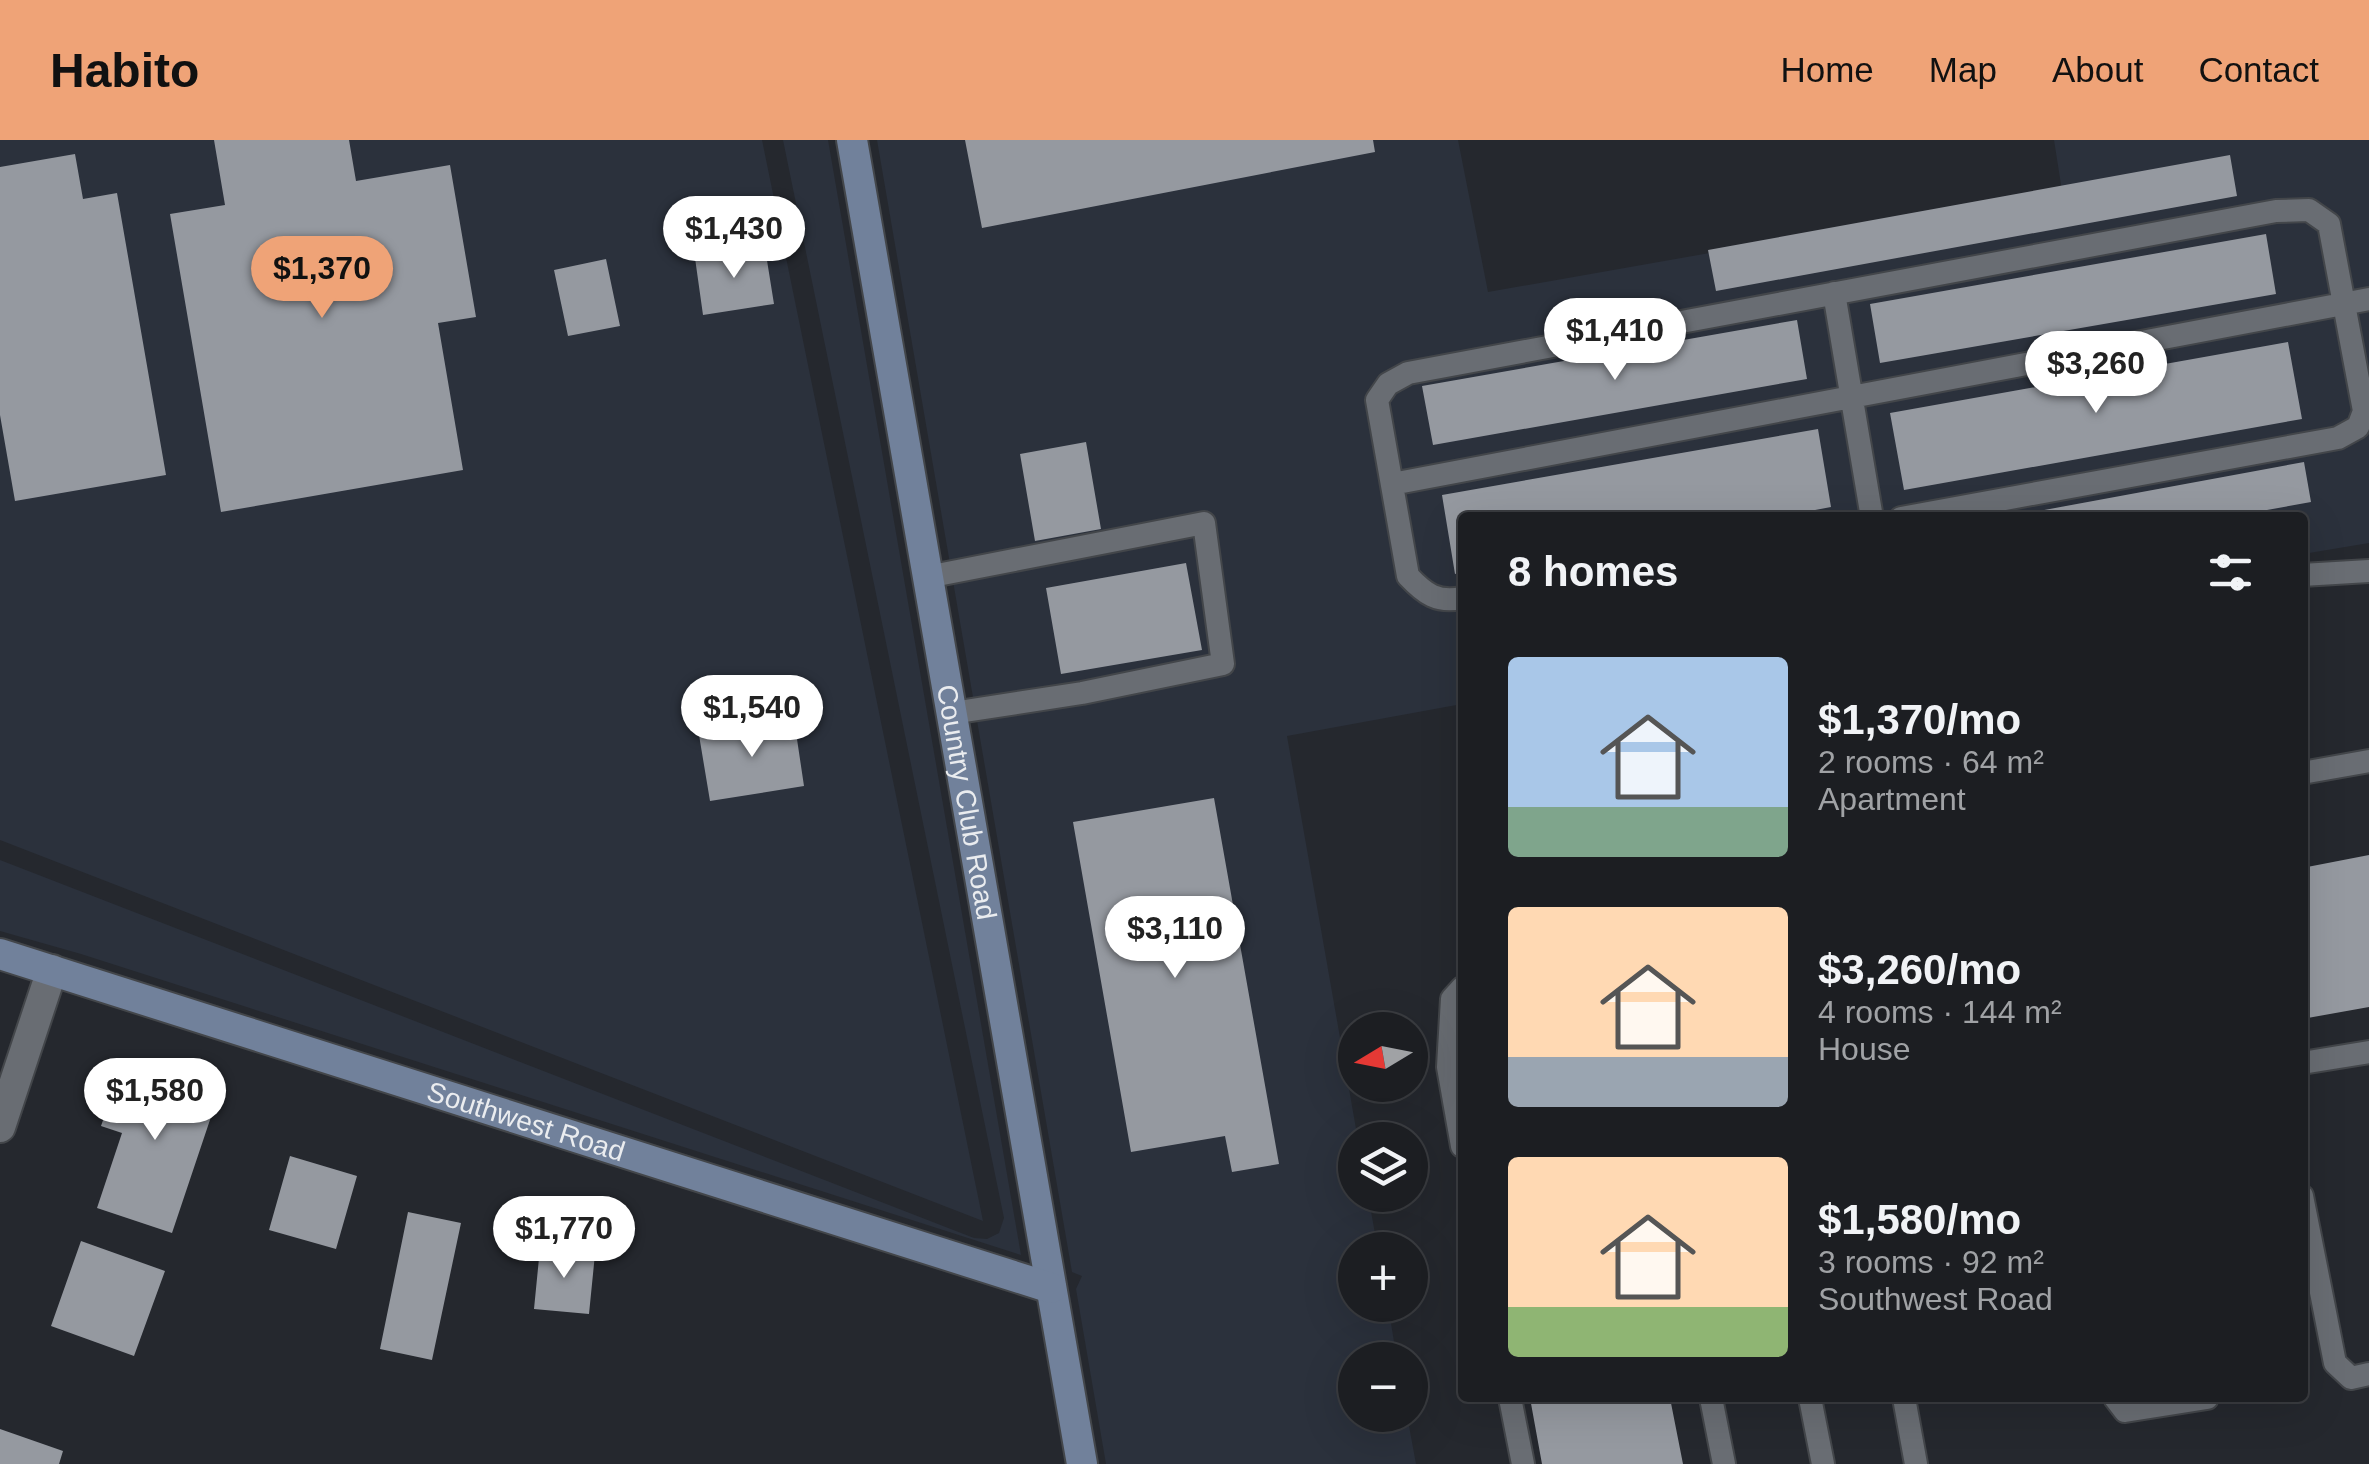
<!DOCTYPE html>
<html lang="en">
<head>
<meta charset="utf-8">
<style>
  :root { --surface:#1c1e22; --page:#25272a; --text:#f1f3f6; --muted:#a0a2a5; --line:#3a3c40; --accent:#efa377 }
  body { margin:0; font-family:Arial,sans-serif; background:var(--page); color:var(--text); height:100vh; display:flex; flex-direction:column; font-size:38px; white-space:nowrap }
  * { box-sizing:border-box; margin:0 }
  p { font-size:32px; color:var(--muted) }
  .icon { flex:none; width:55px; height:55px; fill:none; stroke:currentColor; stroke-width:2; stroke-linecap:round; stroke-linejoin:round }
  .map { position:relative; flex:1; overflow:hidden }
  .details { position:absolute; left:1458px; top:372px; width:850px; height:890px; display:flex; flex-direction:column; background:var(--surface); border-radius:10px; box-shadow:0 10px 40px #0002,0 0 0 2px var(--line) }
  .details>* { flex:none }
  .needle { width:65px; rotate:260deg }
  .buttons { position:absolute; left:1338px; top:872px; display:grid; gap:20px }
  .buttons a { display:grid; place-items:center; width:90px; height:90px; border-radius:50%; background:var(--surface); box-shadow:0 10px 40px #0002,0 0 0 2px var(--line); font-size:50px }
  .price { position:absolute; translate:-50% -85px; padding:0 22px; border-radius:35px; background:#fff; color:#222; font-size:32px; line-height:65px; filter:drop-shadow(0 2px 5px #0008) }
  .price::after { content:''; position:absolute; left:50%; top:60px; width:30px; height:22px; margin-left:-15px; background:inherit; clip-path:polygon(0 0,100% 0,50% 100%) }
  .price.on { background:var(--accent); color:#111 }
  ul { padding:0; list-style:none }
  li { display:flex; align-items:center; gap:30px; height:250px; padding:0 50px }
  li span { display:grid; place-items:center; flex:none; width:280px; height:200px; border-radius:10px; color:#555 }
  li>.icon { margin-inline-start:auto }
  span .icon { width:120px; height:120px; fill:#fffc; stroke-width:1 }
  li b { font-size:42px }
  h2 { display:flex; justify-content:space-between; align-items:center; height:120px; padding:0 50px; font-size:42px }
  header { display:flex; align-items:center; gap:60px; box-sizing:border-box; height:140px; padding:0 50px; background:var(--accent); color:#111 }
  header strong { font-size:48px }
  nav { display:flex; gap:55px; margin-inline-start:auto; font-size:35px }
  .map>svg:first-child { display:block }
</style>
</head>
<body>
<header>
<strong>Habito</strong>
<nav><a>Home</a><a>Map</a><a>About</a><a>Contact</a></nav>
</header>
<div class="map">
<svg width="2369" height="1324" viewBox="0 0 2369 1324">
  <rect width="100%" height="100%" fill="#25282e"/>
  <path fill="#2b313c" d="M 0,0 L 762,0 L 983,1081 L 0,700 Z
    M 783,0 L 828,0 L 1021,1115 L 81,814 L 0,791 L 0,720 L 974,1098 L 987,1099 L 999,1093 L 1004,1078 Z
    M 877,0 L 1458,0 L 1488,152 L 2062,51 L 2054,0 L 2369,0 L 2369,403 L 2303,414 L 2302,378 L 1462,378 L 1462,564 L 1287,596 L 1358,1000 L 1355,1000 L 1355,1055 L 1368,1055 L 1378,1110 L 1355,1110 L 1355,1165 L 1388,1165 L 1397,1220 L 1355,1220 L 1355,1275 L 1407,1275 L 1416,1324 L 1106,1324 L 1076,1149 L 1082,1136 L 1072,1132 Z"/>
  <path fill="#9599a0" d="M 214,0 L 349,0 L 356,41 L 450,25 L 476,177 L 438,183 L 463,330 L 221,372 L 170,74 L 225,65 Z
    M 965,0 L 1373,0 L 1375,12 L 982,88 Z
    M 75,14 L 83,59 L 117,53 L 166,335 L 15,361 L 0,275 L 0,27 Z
    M 2230,15 L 2237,56 L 1716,151 L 1708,110 Z
    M 2266,94 L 2276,154 L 1880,223 L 1870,164 Z
    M 765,108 L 774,164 L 703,175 L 695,118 Z
    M 606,119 L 620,186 L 568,196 L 554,130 Z
    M 1797,180 L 1807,239 L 1433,305 L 1422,246 Z
    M 2288,202 L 2302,279 L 1904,350 L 1890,273 Z
    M 1818,289 L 1831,367 L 1773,378 L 1462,378 L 1462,432 L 1455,434 L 1442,355 Z
    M 1086,302 L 1101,389 L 1035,401 L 1020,314 Z
    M 2304,322 L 2311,362 L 2223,378 L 2001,378 Z
    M 1186,423 L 1202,510 L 1061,534 L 1046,448 Z
    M 794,579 L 804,646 L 710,661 L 699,595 Z
    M 1214,658 L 1279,1024 L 1232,1032 L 1225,996 L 1131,1012 L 1073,682 Z
    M 2369,715 L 2369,867 L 2302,879 L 2302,728 Z
    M 170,918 L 199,928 L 193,948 L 218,956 L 172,1093 L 97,1068 L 122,993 L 101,986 L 122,926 L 163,941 Z
    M 290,1016 L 357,1036 L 336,1109 L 269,1090 Z
    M 408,1072 L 461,1083 L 432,1220 L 380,1209 Z
    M 81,1101 L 165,1131 L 134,1216 L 51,1186 Z
    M 540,1108 L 595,1114 L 589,1174 L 534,1169 Z
    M 1530,1258 L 1670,1258 L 1683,1324 L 1542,1324 Z
    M 0,1289 L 63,1311 L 59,1324 L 0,1324 Z"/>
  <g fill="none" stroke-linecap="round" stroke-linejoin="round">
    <g stroke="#43464a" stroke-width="26">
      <path id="lane" d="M 1834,153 L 1872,378
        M 1392,344 L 2369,159
        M 2302,435 L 2369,431
        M 927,437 L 1204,383 L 1223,524 L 1082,553 L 952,573
        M 1462,458 C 1437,463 1425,454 1408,436 L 1377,260 L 1388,244 L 1408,233 L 2276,71 L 2309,70 L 2329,84 L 2364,271 L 2358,287 L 2338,298 L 1901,378
        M 2302,633 L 2369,621
        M 1462,848 L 1452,859 L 1448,927 L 1462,1006
        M 2302,923 L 2369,912
        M 2302,1056 L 2335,1223 L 2351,1238 L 2369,1234
        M 1510,1258 L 1523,1324
        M 1711,1258 L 1724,1324
        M 1810,1258 L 1823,1324
        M 1904,1258 L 1916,1324
        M 2115,1258 L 2125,1271 L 2207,1258"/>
    </g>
    <g stroke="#43464a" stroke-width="34">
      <path id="street" d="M 0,987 L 52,830"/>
    </g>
    <g stroke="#43464a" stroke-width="34">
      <g id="secondary">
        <path id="s1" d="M 852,0 L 1082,1324"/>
        <path id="s2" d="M 0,814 L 1051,1148"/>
      </g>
    </g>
    <use href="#lane" stroke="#696d73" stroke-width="22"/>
    <use href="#street" stroke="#696d73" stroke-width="30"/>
    <use href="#secondary" stroke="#71819b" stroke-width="30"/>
  </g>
  <g text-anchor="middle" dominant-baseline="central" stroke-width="10" stroke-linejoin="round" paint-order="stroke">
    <g font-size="28" fill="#eaecef" stroke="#1c1f24">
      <text stroke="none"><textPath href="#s1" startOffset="672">Country Club Road</textPath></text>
      <text stroke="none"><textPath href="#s2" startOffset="552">Southwest Road</textPath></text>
    </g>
  </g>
</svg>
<div class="buttons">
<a><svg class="needle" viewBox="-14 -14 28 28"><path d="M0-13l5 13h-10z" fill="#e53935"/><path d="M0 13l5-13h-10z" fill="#a0a2a5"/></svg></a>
<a><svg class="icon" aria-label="layers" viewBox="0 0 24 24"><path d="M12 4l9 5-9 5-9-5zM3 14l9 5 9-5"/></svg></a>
<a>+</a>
<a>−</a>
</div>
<b class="price" style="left:734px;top:141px">$1,430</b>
<b class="price on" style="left:322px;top:181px">$1,370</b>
<b class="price" style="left:1615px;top:243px">$1,410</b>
<b class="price" style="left:2096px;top:276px">$3,260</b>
<b class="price" style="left:752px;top:620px">$1,540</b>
<b class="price" style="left:1175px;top:841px">$3,110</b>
<b class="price" style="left:155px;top:1003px">$1,580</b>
<b class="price" style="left:564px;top:1141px">$1,770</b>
<section class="details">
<h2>8 homes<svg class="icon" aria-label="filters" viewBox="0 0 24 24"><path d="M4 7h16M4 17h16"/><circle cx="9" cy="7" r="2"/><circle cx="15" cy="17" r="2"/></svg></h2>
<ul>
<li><span style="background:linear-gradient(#a9c7e8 75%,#7fa58c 0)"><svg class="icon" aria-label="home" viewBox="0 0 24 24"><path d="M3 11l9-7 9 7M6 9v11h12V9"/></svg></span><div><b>$1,370/mo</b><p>2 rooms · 64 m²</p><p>Apartment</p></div></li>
<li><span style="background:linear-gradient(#ffd9b3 75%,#9aa5b1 0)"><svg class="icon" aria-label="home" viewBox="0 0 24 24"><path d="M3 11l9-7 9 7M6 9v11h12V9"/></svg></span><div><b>$3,260/mo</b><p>4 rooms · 144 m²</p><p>House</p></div></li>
<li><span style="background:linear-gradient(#ffd9b3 75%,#8fb573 0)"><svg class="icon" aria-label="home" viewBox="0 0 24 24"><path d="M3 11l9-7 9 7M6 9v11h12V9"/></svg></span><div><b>$1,580/mo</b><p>3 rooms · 92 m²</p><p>Southwest Road</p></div></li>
</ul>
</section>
</div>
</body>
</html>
